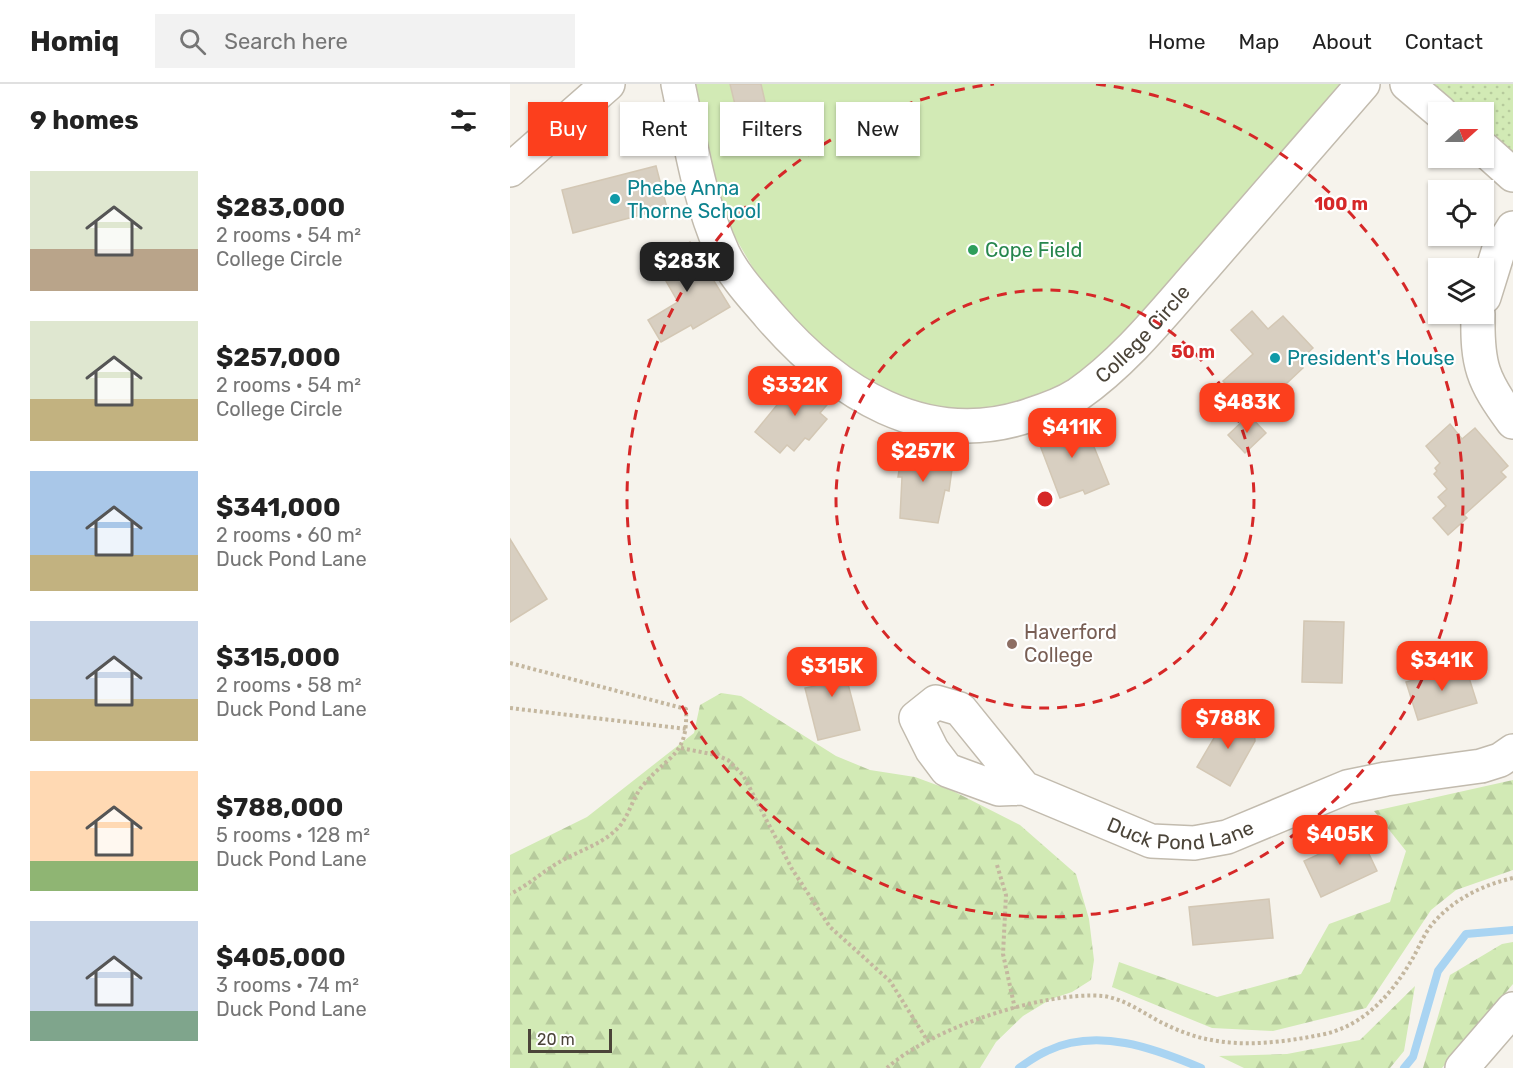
<!DOCTYPE html>
<html lang="en">
<head>
<meta charset="utf-8">
<style>
  :root { --surface:#fff; --page:#f2f2f2; --text:#222; --muted:#767676; --line:#e0e0e0; --accent:#fc3f1d }
  body { margin:0; font-family:Rubik,sans-serif; background:var(--page); color:var(--text); height:100vh; display:flex; flex-direction:column; font-size:22px; white-space:nowrap }
  * { box-sizing:border-box; margin:0 }
  p { font-size:20px; color:var(--muted) }
  .icon { flex:none; width:33px; height:33px; fill:none; stroke:currentColor; stroke-width:2; stroke-linecap:round; stroke-linejoin:round }
  .map { position:relative; flex:1; overflow:hidden }
  .sheet { display:flex; flex-direction:column; background:var(--surface); width:510px }
  .sheet>* { flex:none }
  .banner { position:absolute; left:18px; top:18px; width:570px; height:54px; display:flex; gap:12px }
  .needle { width:39px; rotate:69deg }
  .controls { position:absolute; left:918px; top:18px; display:grid; gap:12px }
  .controls a { display:grid; place-items:center; width:66px; height:66px; border-radius:0px; background:var(--surface); box-shadow:0 2px 4px #0004; font-size:30px }
  .scale { position:absolute; left:18px; bottom:15px; width:84px; box-sizing:border-box; padding-left:6px; border:3px solid #4b4439; border-top:0; font-size:16px; line-height:21px; white-space:nowrap; color:#4b4439; -webkit-text-stroke:4px #fff; paint-order:stroke }
  .price { position:absolute; translate:-50% -51px; padding:0 14px; border-radius:12px; background:var(--accent); color:#fff; font-size:20px; line-height:39px; filter:drop-shadow(0 2px 3px #0008) }
  .price::after { content:''; position:absolute; left:50%; top:36px; width:18px; height:14px; margin-left:-9px; background:inherit; clip-path:polygon(0 0,100% 0,50% 100%) }
  .price.on { background:#222; color:#fff }
  ul { padding:0; list-style:none }
  li { display:flex; align-items:center; gap:18px; height:150px; padding:0 30px }
  li span { display:grid; place-items:center; flex:none; width:168px; height:120px; border-radius:0px; color:#555 }
  li>.icon { margin-inline-start:auto }
  span .icon { width:72px; height:72px; fill:#fffc; stroke-width:1 }
  li b { font-size:26px }
  h2 { display:flex; justify-content:space-between; align-items:center; height:72px; padding:0 30px; font-size:26px }
  .pill { padding:0 21px; border-radius:0px; background:var(--surface); box-shadow:0 2px 4px #0004; font-size:21px; line-height:54px }
  .pill.on { background:var(--accent); color:#fff }
  header { display:flex; align-items:center; gap:36px; box-sizing:border-box; height:84px; padding:0 30px; background:var(--surface); border-bottom:2px solid var(--line) }
  header strong { font-size:28px }
  nav { display:flex; gap:33px; margin-inline-start:auto; font-size:21px }
  .search { width:420px; height:54px; background:var(--page); display:flex; align-items:center; gap:15px; box-sizing:border-box; padding:0 21px; border-radius:0px; color:var(--muted); font-size:22px }
  main { display:flex; flex:1; min-height:0 }
  .map>svg:first-child { display:block }
</style>
</head>
<body>
<header>
<strong>Homiq</strong>
<div class="search"><svg class="icon" aria-label="search" viewBox="0 0 24 24"><circle cx="10" cy="10" r="6"/><path d="M15 15l6 6"/></svg>Search here</div>
<nav><a>Home</a><a>Map</a><a>About</a><a>Contact</a></nav>
</header>
<main>
<section class="sheet">
<h2>9 homes<svg class="icon" aria-label="filters" viewBox="0 0 24 24"><path d="M4 7h16M4 17h16"/><circle cx="9" cy="7" r="2"/><circle cx="15" cy="17" r="2"/></svg></h2>
<ul>
<li><span style="background:linear-gradient(#dfe7d0 65%,#b9a48a 0)"><svg class="icon" aria-label="home" viewBox="0 0 24 24"><path d="M3 11l9-7 9 7M6 9v11h12V9"/></svg></span><div><b>$283,000</b><p>2 rooms · 54 m²</p><p>College Circle</p></div></li>
<li><span style="background:linear-gradient(#dfe7d0 65%,#c2b280 0)"><svg class="icon" aria-label="home" viewBox="0 0 24 24"><path d="M3 11l9-7 9 7M6 9v11h12V9"/></svg></span><div><b>$257,000</b><p>2 rooms · 54 m²</p><p>College Circle</p></div></li>
<li><span style="background:linear-gradient(#a9c7e8 70%,#c2b280 0)"><svg class="icon" aria-label="home" viewBox="0 0 24 24"><path d="M3 11l9-7 9 7M6 9v11h12V9"/></svg></span><div><b>$341,000</b><p>2 rooms · 60 m²</p><p>Duck Pond Lane</p></div></li>
<li><span style="background:linear-gradient(#c9d6e8 65%,#c2b280 0)"><svg class="icon" aria-label="home" viewBox="0 0 24 24"><path d="M3 11l9-7 9 7M6 9v11h12V9"/></svg></span><div><b>$315,000</b><p>2 rooms · 58 m²</p><p>Duck Pond Lane</p></div></li>
<li><span style="background:linear-gradient(#ffd9b3 75%,#8fb573 0)"><svg class="icon" aria-label="home" viewBox="0 0 24 24"><path d="M3 11l9-7 9 7M6 9v11h12V9"/></svg></span><div><b>$788,000</b><p>5 rooms · 128 m²</p><p>Duck Pond Lane</p></div></li>
<li><span style="background:linear-gradient(#c9d6e8 75%,#7fa58c 0)"><svg class="icon" aria-label="home" viewBox="0 0 24 24"><path d="M3 11l9-7 9 7M6 9v11h12V9"/></svg></span><div><b>$405,000</b><p>3 rooms · 74 m²</p><p>Duck Pond Lane</p></div></li>
</ul>
</section>
<div class="map">
<svg width="1003" height="984" viewBox="0 0 1003 984">
  <defs>
    <pattern id="grass-dots" width="8" height="8" patternUnits="userSpaceOnUse" patternTransform="scale(1.5)"><rect width="8" height="8" fill="#d2eab5"/><path d="M2 2h.1M6 6h.1" fill="none" stroke="#b6ca9c" stroke-width="1.8" stroke-linecap="round"/></pattern>
    <pattern id="forest-firs" width="22" height="20" patternUnits="userSpaceOnUse" patternTransform="scale(1.5)"><rect width="22" height="20" fill="#d2eab5"/><path d="M5 1l3.5 6h-7zM16 11l3.5 6h-7z" fill="#b6ca9c"/></pattern>
  </defs>
  <rect width="100%" height="100%" fill="#f6f3ec"/>
  <path fill="url(#grass-dots)" d="M 921,0 L 1003,0 L 1003,72 L 974,46 L 974,28 L 953,28 Z"/>
  <path fill="url(#forest-firs)" d="M 211,609 L 231,612 L 326,672 L 360,686 L 405,693 L 443,707 L 510,741 L 566,790 L 579,835 L 584,876 L 581,896 L 562,908 L 541,915 L 513,932 L 486,958 L 470,984 L 0,984 L 0,771 L 77,733 L 184,649 L 190,621 Z
    M 1003,696 L 1003,786 L 946,806 L 921,826 L 856,924 L 763,947 L 702,944 L 602,903 L 609,878 L 707,913 L 791,890 L 819,840 L 880,818 L 896,767 L 864,727 Z
    M 1003,858 L 1003,900 L 932,984 L 913,984 L 940,891 L 992,860 Z
    M 905,902 L 894,967 L 880,984 L 734,984 L 709,972 L 777,970 L 850,956 Z"/>
  <path fill="#d2eab5" d="M 181,0 L 835,0 L 614,258 L 558,305 L 491,326 L 431,330 L 362,306 L 297,253 L 250,196 L 215,136 Z"/>
  <g fill="none" stroke-linecap="round" stroke-linejoin="round">
    <path stroke="#a9d4f2" stroke-width="8" d="M 509,984 C 518,978 527,971 537,967 C 587,943 644,964 691,984
      M 894,984 L 903,973 L 928,887 L 956,850 L 1003,846"/>
  </g>
  <path fill="#d8cfc1" stroke="#d3c7b4" stroke-width="1.5" d="M 220,0 L 251,0 L 256,22 L 227,29 Z
    M 146,82 L 157,124 L 63,149 L 52,106 Z
    M 180,158 L 220,223 L 183,245 L 181,241 L 151,258 L 138,236 L 168,218 L 145,178 Z
    M 742,227 L 758,245 L 773,232 L 803,264 L 788,278 L 793,284 L 744,330 L 713,297 L 743,270 L 721,246 Z
    M 289,294 L 299,302 L 301,299 L 323,314 L 310,329 L 317,335 L 299,356 L 295,354 L 284,367 L 277,361 L 270,369 L 245,348 Z
    M 739,331 L 756,349 L 735,369 L 718,351 Z
    M 566,333 L 571,348 L 580,353 L 599,400 L 575,410 L 573,406 L 550,414 L 528,356 L 532,355 L 529,348 Z
    M 940,340 L 952,355 L 965,344 L 998,382 L 991,388 L 996,393 L 954,431 L 957,434 L 938,451 L 923,434 L 936,422 L 928,413 L 937,405 L 924,390 L 927,387 L 925,384 L 930,379 L 916,362 Z
    M 393,361 L 440,370 L 438,384 L 442,385 L 439,407 L 435,406 L 428,439 L 390,434 L 392,393 L 388,393 Z
    M 0,455 L 37,515 L 0,538 Z
    M 794,537 L 834,538 L 832,599 L 792,598 Z
    M 335,570 L 341,594 L 337,596 L 350,646 L 308,656 L 295,604 L 305,602 L 300,579 Z
    M 955,581 L 967,619 L 908,636 L 896,598 Z
    M 718,630 L 744,644 L 745,657 L 720,702 L 687,683 Z
    M 850,751 L 867,787 L 811,813 L 794,777 Z
    M 759,815 L 763,854 L 683,861 L 679,823 Z"/>
  <g fill="none" stroke-linecap="round" stroke-linejoin="round">
    <g stroke="#c2bbae" stroke-width="36">
      <g id="minor">
        <path id="s1" d="M 168,0 C 180,56 189,117 213,169 C 224,192 243,212 259,231 C 325,308 416,367 520,331 C 536,326 553,320 567,311 C 616,277 655,227 694,183 C 747,122 800,61 853,0"/>
        <path d="M 897,0 L 930,28"/>
        <path d="M 974,65 L 1003,91"/>
        <path d="M 0,86 L 98,0"/>
        <path d="M 974,213 L 988,168 L 1003,144"/>
        <path d="M 968,230 C 967,281 972,296 1003,338"/>
        <path id="s2" d="M 514,704 L 450,625 L 426,618 L 406,634 L 422,666 L 437,686 L 489,705 L 514,704 L 641,757 L 684,759 L 717,753 L 837,703 L 876,695 L 971,682 L 990,676 L 1003,667"/>
        <path d="M 952,984 L 1003,925"/>
      </g>
    </g>
    <path stroke="#c4b79f" stroke-width="4" stroke-dasharray="3 3" stroke-linecap="butt" d="M 0,579 L 176,625 C 178,671 161,669 134,700 C 123,712 120,730 109,743 C 92,761 67,767 46,780 C 30,790 17,802 0,810
      M 0,624 L 177,645
      M 171,664 L 206,671 L 218,676 L 233,691 L 282,785 L 320,843 L 380,897 L 417,956
      M 487,781 L 496,811 L 493,870 L 505,925
      M 377,984 C 421,944 534,907 593,912 C 617,915 638,933 659,942 C 708,966 758,961 810,951 C 854,943 883,909 904,872 C 910,861 916,846 925,837 C 946,814 973,801 1003,794"/>
    <use href="#minor" stroke="#fff" stroke-width="33"/>
  </g>
  <g fill="none" stroke="#d62828" stroke-width="3" stroke-dasharray="10 8">
    <circle cx="535" cy="415" r="209"/>
    <path d="M586 0A418 418 0 1 1 484 0"/>
  </g>
  <g fill="#0f9aa8" stroke="#fff" stroke-width="2">
    <circle cx="105" cy="115" r="6"/>
    <circle cx="765" cy="274" r="6"/>
  </g>
  <circle fill="#2e9e5b" stroke="#fff" stroke-width="2" cx="463" cy="166" r="6"/>
  <circle fill="#8d6e63" stroke="#fff" stroke-width="2" cx="502" cy="560" r="6"/>
  <g text-anchor="middle" dominant-baseline="central" stroke-width="4.5" stroke-linejoin="round" paint-order="stroke">
    <g font-size="20" fill="#0d838f" stroke="#fff" text-anchor="start">
      <text x="117" y="104">Phebe Anna<tspan x="117" dy="23">Thorne School</tspan></text>
      <text x="777" y="274">President's House</text>
    </g>
    <g font-size="20" fill="#27864d" stroke="#fff" text-anchor="start">
      <text x="475" y="166">Cope Field</text>
    </g>
    <g font-size="20" fill="#4b4439" stroke="#fff">
      <text stroke="none"><textPath href="#s1" startOffset="692">College Circle</textPath></text>
      <text stroke="none"><textPath href="#s2" startOffset="460">Duck Pond Lane</textPath></text>
    </g>
    <g font-size="20" fill="#785e54" stroke="#fff" text-anchor="start">
      <text x="514" y="548">Haverford<tspan x="514" dy="23">College</tspan></text>
    </g>
  </g>
  <circle cx="535" cy="415" r="9" fill="#d62828" stroke="#fff" stroke-width="3"/>
  <g font-size="18" text-anchor="middle" font-weight="bold" fill="#d62828" stroke="#fff" stroke-width="4.5" stroke-linejoin="round" paint-order="stroke">
    <text x="831" y="126">100 m</text>
    <text x="683" y="274">50 m</text>
  </g>
</svg>
<div class="controls">
<a><svg class="needle" viewBox="-14 -14 28 28"><path d="M0-13l5 13h-10z" fill="#e53935"/><path d="M0 13l5-13h-10z" fill="#767676"/></svg></a>
<a><svg class="icon" aria-label="locate" viewBox="0 0 24 24"><circle cx="12" cy="12" r="6"/><path d="M12 2v4M12 18v4M2 12h4M18 12h4"/></svg></a>
<a><svg class="icon" aria-label="layers" viewBox="0 0 24 24"><path d="M12 4l9 5-9 5-9-5zM3 14l9 5 9-5"/></svg></a>
</div>
<div class="scale">20 m</div>
<b class="price on" style="left:177px;top:209px">$283K</b>
<b class="price" style="left:285px;top:333px">$332K</b>
<b class="price" style="left:737px;top:350px">$483K</b>
<b class="price" style="left:562px;top:375px">$411K</b>
<b class="price" style="left:413px;top:399px">$257K</b>
<b class="price" style="left:932px;top:608px">$341K</b>
<b class="price" style="left:322px;top:614px">$315K</b>
<b class="price" style="left:718px;top:666px">$788K</b>
<b class="price" style="left:830px;top:782px">$405K</b>
<div class="banner">
<a class="pill on">Buy</a>
<a class="pill">Rent</a>
<a class="pill">Filters</a>
<a class="pill">New</a>
</div>
</div>
</main>
</body>
</html>
